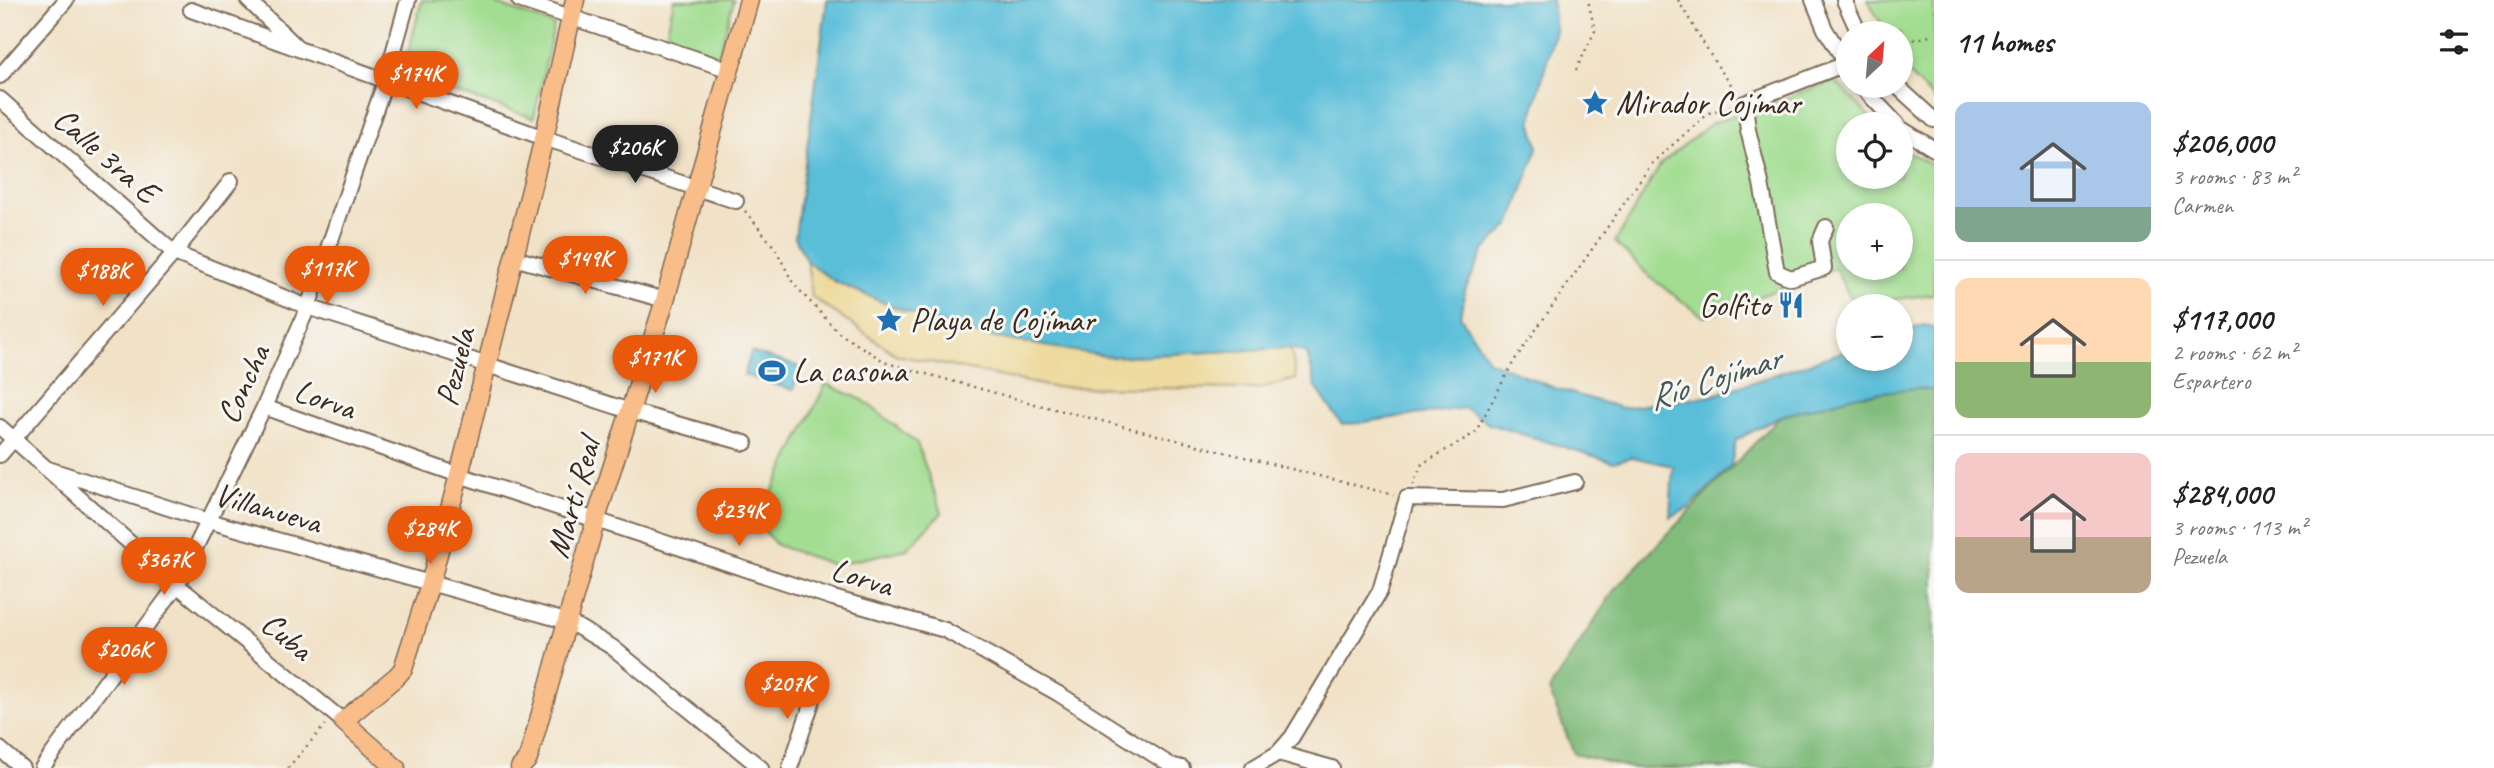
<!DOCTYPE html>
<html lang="en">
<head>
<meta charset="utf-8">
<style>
  :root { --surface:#fff; --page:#f2f2f2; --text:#202124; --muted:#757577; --line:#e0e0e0; --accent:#ea580c }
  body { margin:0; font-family:Caveat,sans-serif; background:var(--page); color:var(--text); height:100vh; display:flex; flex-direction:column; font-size:26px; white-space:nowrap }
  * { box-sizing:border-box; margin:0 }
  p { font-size:23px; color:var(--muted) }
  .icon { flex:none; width:38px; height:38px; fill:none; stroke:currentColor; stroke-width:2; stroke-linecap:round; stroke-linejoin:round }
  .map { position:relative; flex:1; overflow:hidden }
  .panel { display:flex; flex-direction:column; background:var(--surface); width:560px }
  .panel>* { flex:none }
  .needle { width:46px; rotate:26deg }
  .fabs { position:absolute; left:1836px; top:21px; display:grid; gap:14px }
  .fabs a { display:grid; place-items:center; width:77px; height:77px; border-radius:50%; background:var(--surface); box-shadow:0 4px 10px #0003; font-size:35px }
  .price { position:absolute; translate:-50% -60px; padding:0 16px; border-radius:24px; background:var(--accent); color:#fff; font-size:23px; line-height:46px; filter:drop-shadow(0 2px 4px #0008) }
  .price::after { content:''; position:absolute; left:50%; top:42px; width:21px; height:16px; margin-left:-10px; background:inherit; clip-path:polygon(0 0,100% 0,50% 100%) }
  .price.current { background:#222; color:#fff }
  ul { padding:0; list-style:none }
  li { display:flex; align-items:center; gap:21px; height:175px; padding:0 21px }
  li+li { border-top:2px solid var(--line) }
  li span { display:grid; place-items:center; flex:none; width:196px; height:140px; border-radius:14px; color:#555 }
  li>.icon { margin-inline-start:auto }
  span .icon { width:84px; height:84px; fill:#fffc; stroke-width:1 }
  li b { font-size:30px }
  h2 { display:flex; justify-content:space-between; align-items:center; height:84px; padding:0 21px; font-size:30px }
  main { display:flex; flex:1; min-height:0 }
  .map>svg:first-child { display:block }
</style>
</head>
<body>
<main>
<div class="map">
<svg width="1934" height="768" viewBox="0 0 1934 768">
  <rect width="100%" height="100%" fill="#f6f6f2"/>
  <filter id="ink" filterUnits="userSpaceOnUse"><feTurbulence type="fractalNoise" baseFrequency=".0143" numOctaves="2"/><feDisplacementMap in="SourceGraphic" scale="14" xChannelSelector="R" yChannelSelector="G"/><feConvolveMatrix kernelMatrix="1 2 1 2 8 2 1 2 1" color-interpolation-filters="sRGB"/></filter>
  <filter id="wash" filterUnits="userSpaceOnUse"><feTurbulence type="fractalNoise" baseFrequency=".00686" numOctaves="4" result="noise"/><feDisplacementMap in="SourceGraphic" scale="28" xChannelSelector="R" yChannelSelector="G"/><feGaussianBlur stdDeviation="1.57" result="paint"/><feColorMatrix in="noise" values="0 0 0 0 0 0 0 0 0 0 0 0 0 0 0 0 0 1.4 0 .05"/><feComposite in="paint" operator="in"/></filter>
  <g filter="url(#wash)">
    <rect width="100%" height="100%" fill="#f1e2c7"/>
    <path fill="#a2dd91" stroke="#6e8458" stroke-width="2" fill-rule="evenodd" d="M 422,0 L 486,0 L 554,25 L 534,118 L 402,75 Z
      M 674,0 L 734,0 L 718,57 L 666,36 Z
      M 1868,0 L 1934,0 L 1934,99 C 1907,73 1900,72 1900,33 L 1886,33 Z
      M 1835,81 L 1877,124 L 1848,124 L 1848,177 L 1900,177 L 1901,148 L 1934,166 L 1934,294 L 1854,305 L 1835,268 L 1704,317 L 1651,278 L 1615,242 L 1661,164 L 1712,123 ZM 1848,215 L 1900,215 L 1900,268 L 1848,268 Z
      M 826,384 L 863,400 L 917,443 L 942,513 L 907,549 L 834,565 L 776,545 L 761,527 L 762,512 Z"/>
    <path fill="#81bc7b" stroke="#5e734c" stroke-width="2" d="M 1916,388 L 1934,391 L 1934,768 L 1631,768 L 1574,754 L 1549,690 L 1615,589 L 1781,416 L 1858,395 Z"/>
    <path fill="#eeda9e" stroke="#94825e" stroke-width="2" d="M 807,262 L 836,282 L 1110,357 L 1291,348 L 1296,379 L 1257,389 L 1052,387 L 897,355 L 812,297 Z"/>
    <path fill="#5abed9" stroke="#4a747c" stroke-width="2" d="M 827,0 L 1552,0 L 1555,30 L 1531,120 L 1538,147 L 1510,225 L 1484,250 L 1465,290 L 1460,316 L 1489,361 L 1557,389 L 1622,408 L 1711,396 L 1848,350 L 1848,359 L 1900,359 L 1901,333 L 1924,325 L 1934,327 L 1934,391 L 1916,388 L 1858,395 L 1781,416 L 1736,440 L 1731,466 L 1689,508 L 1670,517 L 1673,466 L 1632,457 L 1613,462 L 1489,424 L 1465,408 L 1342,425 L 1316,387 L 1307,353 L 1291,348 L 1110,357 L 973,334 L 891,306 L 836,282 L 807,262 L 795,237 Z
      M 751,352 L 800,367 L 793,390 L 744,375 Z"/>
  </g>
  <g filter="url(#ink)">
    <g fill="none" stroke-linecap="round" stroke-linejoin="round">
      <g stroke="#7b6a59" stroke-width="18">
        <path id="minor" d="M 248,0 L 295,45
          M 519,0 L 730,70
          M 1813,0 L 1825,29 L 1848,66
          M 1844,0 L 1859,33
          M 191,10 L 544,138 L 736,201
          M 0,76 L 66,0
          M 1861,86 L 1897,124
          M 1897,86 L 1934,120
          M 0,99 L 174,253 L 308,307 L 630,411 L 745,443
          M 1900,128 L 1934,149
          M 1826,227 L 1820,241 L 1824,268 L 1791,278 L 1777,272 L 1761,183 L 1748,130 L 1745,103 L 1848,63
          M 514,258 L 665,300
          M 264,407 L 459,475 L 833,598 L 945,630 L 1059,694 L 1170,765 L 1182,768
          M 0,427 L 177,585 L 343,721
          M 0,455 L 174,253 L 231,181
          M 45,468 L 209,521 L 569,622 L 612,647 L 761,768
          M 0,749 L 22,768
          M 1278,753 L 1332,768
          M 42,768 L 177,585 L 264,407 L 308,307 L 385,82 L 408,0
          M 790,768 L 818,684
          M 1253,768 L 1278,753 L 1292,737 L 1380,591 L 1407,498 L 1503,500 L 1575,482"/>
      </g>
      <g stroke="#7b6a59" stroke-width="21">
        <path id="major" d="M 396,768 L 343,721 L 397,676 L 403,669 L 430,584 L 459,475 L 544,138 L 575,0
          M 520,768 L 528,759 L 596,519 L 665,300 L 749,0"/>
      </g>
      <path stroke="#7b6a59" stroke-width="2.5" stroke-dasharray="2 5" stroke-linecap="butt" d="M 1678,0 L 1714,61 L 1738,94
        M 1900,43 L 1934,35
        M 1576,70 L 1595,31 L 1588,0
        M 745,211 L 775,248 L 793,283 L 839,333 L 887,363 L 1035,404 L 1394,495
        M 1413,485 L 1422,464 L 1475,433 L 1514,361 L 1653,162 L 1709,113 L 1732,106
        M 288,768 L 325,725"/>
      <use href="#minor" stroke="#fff" stroke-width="14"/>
      <use href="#major" stroke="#f8bd88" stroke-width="18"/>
    </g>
  </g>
  <defs>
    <g id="sight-bare" transform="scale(2.1)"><path d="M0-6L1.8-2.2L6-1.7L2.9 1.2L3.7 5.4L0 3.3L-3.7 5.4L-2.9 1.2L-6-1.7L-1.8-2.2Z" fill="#1f6fb2" stroke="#f6f6f2" stroke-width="2.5" paint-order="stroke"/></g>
    <g id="restaurant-bare" transform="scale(2.1)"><path d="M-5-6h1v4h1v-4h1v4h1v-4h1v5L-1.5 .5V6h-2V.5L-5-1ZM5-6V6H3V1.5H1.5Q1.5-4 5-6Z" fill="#1f6fb2" stroke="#f6f6f2" stroke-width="2.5" paint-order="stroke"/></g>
    <g id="stadium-bare" transform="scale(2.1)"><path d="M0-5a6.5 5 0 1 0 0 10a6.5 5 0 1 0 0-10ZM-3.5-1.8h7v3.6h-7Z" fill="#1f6fb2" stroke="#f6f6f2" stroke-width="2.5" paint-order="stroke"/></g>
  </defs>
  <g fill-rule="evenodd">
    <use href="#sight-bare" x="1595" y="103"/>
    <use href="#restaurant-bare" x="1791" y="305"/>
    <use href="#sight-bare" x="889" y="320"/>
    <use href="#stadium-bare" x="772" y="371"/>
  </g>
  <g text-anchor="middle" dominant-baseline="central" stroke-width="6" stroke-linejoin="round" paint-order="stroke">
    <g font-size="33" fill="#3b2a1e" stroke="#f6f6f2" text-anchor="start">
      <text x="1616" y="103">Mirador Cojímar</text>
      <text x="1770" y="305" text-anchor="end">Golfito</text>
      <text x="910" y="320">Playa de Cojímar</text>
      <text x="793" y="371">La casona</text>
    </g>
    <g font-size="33" fill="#3b2a1e" stroke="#f6f6f2">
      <text transform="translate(106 155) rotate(41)">Calle 3ra E</text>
      <text transform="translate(455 367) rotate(-76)">Pezuela</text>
      <text transform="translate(243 384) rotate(-65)">Concha</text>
      <text transform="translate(325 399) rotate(19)">Lorva</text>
      <text transform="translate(573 498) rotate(-74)">Martí Real</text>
      <text transform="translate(268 508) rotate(16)">Villanueva</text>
      <text transform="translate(862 577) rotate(17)">Lorva</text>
      <text transform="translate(287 636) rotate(40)">Cuba</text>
    </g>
    <g font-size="35" font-style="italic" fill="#445656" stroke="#f6f6f2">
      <text transform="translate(1714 378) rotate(-18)">Río Cojímar</text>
    </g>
  </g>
</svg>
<div class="fabs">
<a><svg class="needle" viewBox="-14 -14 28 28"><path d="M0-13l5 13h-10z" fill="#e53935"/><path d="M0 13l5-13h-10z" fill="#757577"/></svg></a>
<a><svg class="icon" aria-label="locate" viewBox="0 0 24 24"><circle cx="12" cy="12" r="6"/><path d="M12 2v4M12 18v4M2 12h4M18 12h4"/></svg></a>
<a>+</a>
<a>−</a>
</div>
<b class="price" style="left:416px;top:111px">$174K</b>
<b class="price current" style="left:635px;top:185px">$206K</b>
<b class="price" style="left:585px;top:296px">$149K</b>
<b class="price" style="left:327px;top:306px">$117K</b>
<b class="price" style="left:103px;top:308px">$188K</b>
<b class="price" style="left:655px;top:395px">$171K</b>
<b class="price" style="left:739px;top:548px">$234K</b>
<b class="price" style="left:430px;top:566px">$284K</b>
<b class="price" style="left:164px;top:597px">$367K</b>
<b class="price" style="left:124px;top:687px">$206K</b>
<b class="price" style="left:787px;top:721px">$207K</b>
</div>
<section class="panel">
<h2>11 homes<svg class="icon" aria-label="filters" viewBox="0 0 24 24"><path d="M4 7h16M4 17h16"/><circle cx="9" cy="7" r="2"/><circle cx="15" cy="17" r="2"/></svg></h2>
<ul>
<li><span style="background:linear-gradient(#a9c7e8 75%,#7fa58c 0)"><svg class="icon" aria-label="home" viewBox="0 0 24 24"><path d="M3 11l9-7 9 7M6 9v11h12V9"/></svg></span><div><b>$206,000</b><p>3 rooms · 83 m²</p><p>Carmen</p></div></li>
<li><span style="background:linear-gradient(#ffd9b3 60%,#8fb573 0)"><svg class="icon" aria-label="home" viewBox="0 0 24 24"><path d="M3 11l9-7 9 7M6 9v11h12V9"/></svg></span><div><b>$117,000</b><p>2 rooms · 62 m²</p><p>Espartero</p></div></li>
<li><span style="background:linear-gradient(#f6c9c9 60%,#b9a48a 0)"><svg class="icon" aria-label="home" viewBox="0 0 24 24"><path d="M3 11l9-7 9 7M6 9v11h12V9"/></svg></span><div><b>$284,000</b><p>3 rooms · 113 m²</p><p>Pezuela</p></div></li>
</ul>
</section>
</main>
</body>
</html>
